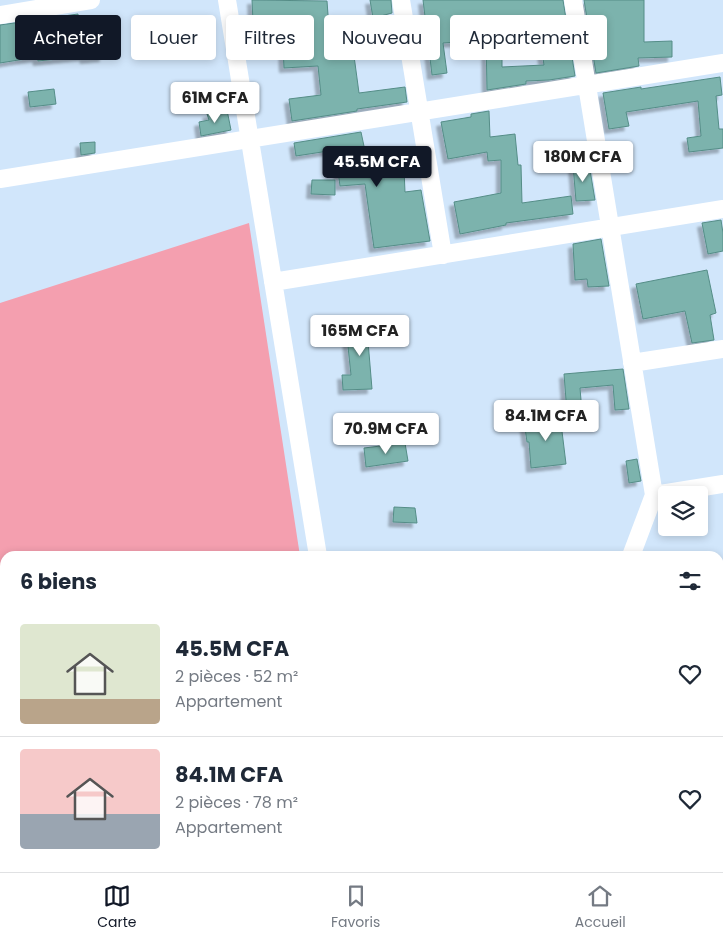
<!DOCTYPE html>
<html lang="fr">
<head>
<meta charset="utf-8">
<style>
  :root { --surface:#fff; --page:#f6f6f7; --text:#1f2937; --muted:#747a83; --line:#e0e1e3; --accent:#111827 }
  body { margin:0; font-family:Poppins,sans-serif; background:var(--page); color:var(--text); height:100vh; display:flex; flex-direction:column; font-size:19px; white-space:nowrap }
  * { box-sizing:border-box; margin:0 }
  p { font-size:16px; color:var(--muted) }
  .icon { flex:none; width:28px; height:28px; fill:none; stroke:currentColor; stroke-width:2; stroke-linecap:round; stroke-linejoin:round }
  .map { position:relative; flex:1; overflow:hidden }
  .details { position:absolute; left:0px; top:551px; width:724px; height:321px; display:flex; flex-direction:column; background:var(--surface); border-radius:15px 15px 0 0; box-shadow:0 2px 8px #0003 }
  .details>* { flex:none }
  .banner { position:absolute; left:15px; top:15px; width:694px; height:45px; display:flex; gap:10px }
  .buttons { position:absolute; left:658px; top:486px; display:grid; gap:10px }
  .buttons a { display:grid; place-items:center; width:50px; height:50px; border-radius:5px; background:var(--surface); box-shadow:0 2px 8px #0003; font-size:25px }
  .price { position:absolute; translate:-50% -42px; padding:0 11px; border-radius:5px; background:#fff; color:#222; font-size:16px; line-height:32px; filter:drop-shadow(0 1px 2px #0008) }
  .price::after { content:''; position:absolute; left:50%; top:30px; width:15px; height:11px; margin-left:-8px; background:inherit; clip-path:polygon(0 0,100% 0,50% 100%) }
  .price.on { background:var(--accent); color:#fff }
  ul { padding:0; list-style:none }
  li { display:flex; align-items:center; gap:15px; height:125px; padding:0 20px }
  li+li { border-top:1px solid var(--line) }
  li span { display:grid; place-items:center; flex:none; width:140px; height:100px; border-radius:5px; color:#555 }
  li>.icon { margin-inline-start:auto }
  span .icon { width:60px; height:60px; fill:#fffc; stroke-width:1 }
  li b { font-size:21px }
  h2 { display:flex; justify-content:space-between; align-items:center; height:60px; padding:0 20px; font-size:21px }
  .pill { padding:0 18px; border-radius:5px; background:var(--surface); box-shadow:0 2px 8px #0003; font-size:18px; line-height:45px }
  .pill.on { background:var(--accent); color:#fff }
  .tabs { display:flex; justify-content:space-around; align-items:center; height:70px; border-top:1px solid var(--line); background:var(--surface); font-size:14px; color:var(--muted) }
  .tabs a { display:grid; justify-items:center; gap:2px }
  .tabs .on { color:var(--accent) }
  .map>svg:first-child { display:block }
</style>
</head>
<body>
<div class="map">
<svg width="723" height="872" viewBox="0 0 723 872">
  <defs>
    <filter id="shadow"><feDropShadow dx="-4.5" dy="4.5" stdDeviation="1" flood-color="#0004"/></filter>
  </defs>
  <rect width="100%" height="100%" fill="#d1e6fb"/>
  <path fill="#f49faf" d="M 249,223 L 300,556 L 5,556 L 5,611 L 0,612 L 0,303 Z
    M 719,813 L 723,813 L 723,872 L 289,872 L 291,868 L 719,868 Z
    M 0,849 L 5,851 L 5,868 L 44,868 L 55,872 L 0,872 Z"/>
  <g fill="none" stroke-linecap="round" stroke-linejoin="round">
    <path stroke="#d4a5fe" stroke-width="5.5" d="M 334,868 L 334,872
      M 524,868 L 528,872"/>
  </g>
  <path fill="#7bb3ad" stroke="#558d87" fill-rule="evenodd" filter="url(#shadow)" d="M 252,0 L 327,1 L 330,42 L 332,42 L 332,44 L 352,41 L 359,93 L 405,87 L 407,102 L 357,109 L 357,111 L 292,121 L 289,99 L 321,95 L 318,66 L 284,68 L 283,47 L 275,47 L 275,42 L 260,43 L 258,21 L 253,22 Z
    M 370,0 L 391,0 L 392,13 L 373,18 Z
    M 423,0 L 563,0 L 575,76 L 549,80 L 526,81 L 526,84 L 487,90 L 486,40 L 443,43 L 447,73 L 432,75 ZM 539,34 L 544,65 L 502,67 L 502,39 Z
    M 584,0 L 644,0 L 644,42 L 672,41 L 672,57 L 638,58 L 639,66 L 596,73 Z
    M 78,14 L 80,36 L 101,34 L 104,57 L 85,59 L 84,56 L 38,61 L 37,57 L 0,63 L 0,25 Z
    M 720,77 L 722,95 L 716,96 L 719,129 L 723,129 L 723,148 L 689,152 L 687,138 L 701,136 L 698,101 L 626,112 L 629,126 L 609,129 L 603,93 L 641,87 L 641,89 Z
    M 54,89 L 56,104 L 30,107 L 28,92 Z
    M 227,110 L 231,130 L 201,136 L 199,122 L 209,120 L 207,114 Z
    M 489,111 L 490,137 L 515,134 L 518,165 L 521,165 L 522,203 L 571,196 L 573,214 L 506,223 L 506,225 L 460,234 L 454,202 L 501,193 L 501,160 L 488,161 L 487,152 L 448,159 L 441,122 L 471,117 L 471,114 Z
    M 361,132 L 365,151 L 403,147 L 405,192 L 421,190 L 430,241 L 374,248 L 365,184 L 340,186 L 335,150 L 296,156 L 294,143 Z
    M 95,142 L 95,153 L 81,155 L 80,143 Z
    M 589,164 L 595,200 L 576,201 L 573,165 Z
    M 312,180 L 335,180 L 335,195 L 311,194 Z
    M 721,220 L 723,233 L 723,251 L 708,254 L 702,223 Z
    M 601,239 L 609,286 L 588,287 L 587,279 L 575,280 L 573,244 Z
    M 707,270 L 716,313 L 710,315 L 714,340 L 692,343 L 685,311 L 643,319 L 636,284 Z
    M 379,325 L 380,340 L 368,341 L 372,389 L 343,390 L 342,375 L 351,375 L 346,328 Z
    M 623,369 L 629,409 L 615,410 L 613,385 L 580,388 L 582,412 L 567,413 L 564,374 Z
    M 560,415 L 566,464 L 531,468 L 529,442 L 527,442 L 524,421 Z
    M 405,443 L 408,461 L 366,467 L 364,448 Z
    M 637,459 L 641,481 L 629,483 L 626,461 Z
    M 394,507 L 415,508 L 417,523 L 393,522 Z"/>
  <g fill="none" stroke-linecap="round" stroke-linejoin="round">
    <path stroke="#fff" stroke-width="18" d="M 227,0 L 318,556
      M 401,0 L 443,255
      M 573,0 L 654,495 L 631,556
      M 0,15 L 91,0
      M 0,179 L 723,63
      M 273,282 L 723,209
      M 632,363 L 723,349
      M 654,495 L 723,484
      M 481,872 L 484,868"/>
  </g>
</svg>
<div class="buttons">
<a><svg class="icon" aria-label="layers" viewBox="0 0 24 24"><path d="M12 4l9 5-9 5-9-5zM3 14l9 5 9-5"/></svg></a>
</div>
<b class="price" style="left:215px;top:124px">61M CFA</b>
<b class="price" style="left:583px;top:183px">180M CFA</b>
<b class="price on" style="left:377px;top:188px">45.5M CFA</b>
<b class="price" style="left:360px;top:357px">165M CFA</b>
<b class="price" style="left:546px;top:442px">84.1M CFA</b>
<b class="price" style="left:386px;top:455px">70.9M CFA</b>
<div class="banner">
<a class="pill on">Acheter</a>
<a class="pill">Louer</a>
<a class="pill">Filtres</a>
<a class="pill">Nouveau</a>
<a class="pill">Appartement</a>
</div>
<section class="details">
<h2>6 biens<svg class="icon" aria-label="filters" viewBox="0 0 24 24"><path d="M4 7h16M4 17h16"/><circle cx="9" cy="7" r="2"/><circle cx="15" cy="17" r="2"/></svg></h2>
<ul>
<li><span style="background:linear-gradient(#dfe7d0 75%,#b9a48a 0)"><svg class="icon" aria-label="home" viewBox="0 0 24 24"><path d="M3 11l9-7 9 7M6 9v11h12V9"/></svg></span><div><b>45.5M CFA</b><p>2 pièces · 52 m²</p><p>Appartement</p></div><svg class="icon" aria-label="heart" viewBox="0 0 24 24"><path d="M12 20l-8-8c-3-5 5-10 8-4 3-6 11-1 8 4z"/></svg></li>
<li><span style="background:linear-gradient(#f6c9c9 65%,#9aa5b1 0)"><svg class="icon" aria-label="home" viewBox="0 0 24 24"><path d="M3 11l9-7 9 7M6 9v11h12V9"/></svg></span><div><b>84.1M CFA</b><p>2 pièces · 78 m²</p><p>Appartement</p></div><svg class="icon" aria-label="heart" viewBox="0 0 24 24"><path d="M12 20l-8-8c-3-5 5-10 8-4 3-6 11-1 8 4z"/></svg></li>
</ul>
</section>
</div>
<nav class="tabs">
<a class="on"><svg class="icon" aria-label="map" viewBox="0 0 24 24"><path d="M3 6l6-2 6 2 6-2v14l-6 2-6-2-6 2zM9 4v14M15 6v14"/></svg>Carte</a>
<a><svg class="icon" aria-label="saved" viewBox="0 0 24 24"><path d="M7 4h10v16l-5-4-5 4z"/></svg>Favoris</a>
<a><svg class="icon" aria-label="home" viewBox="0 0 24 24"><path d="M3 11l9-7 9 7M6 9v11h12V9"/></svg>Accueil</a>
</nav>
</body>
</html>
